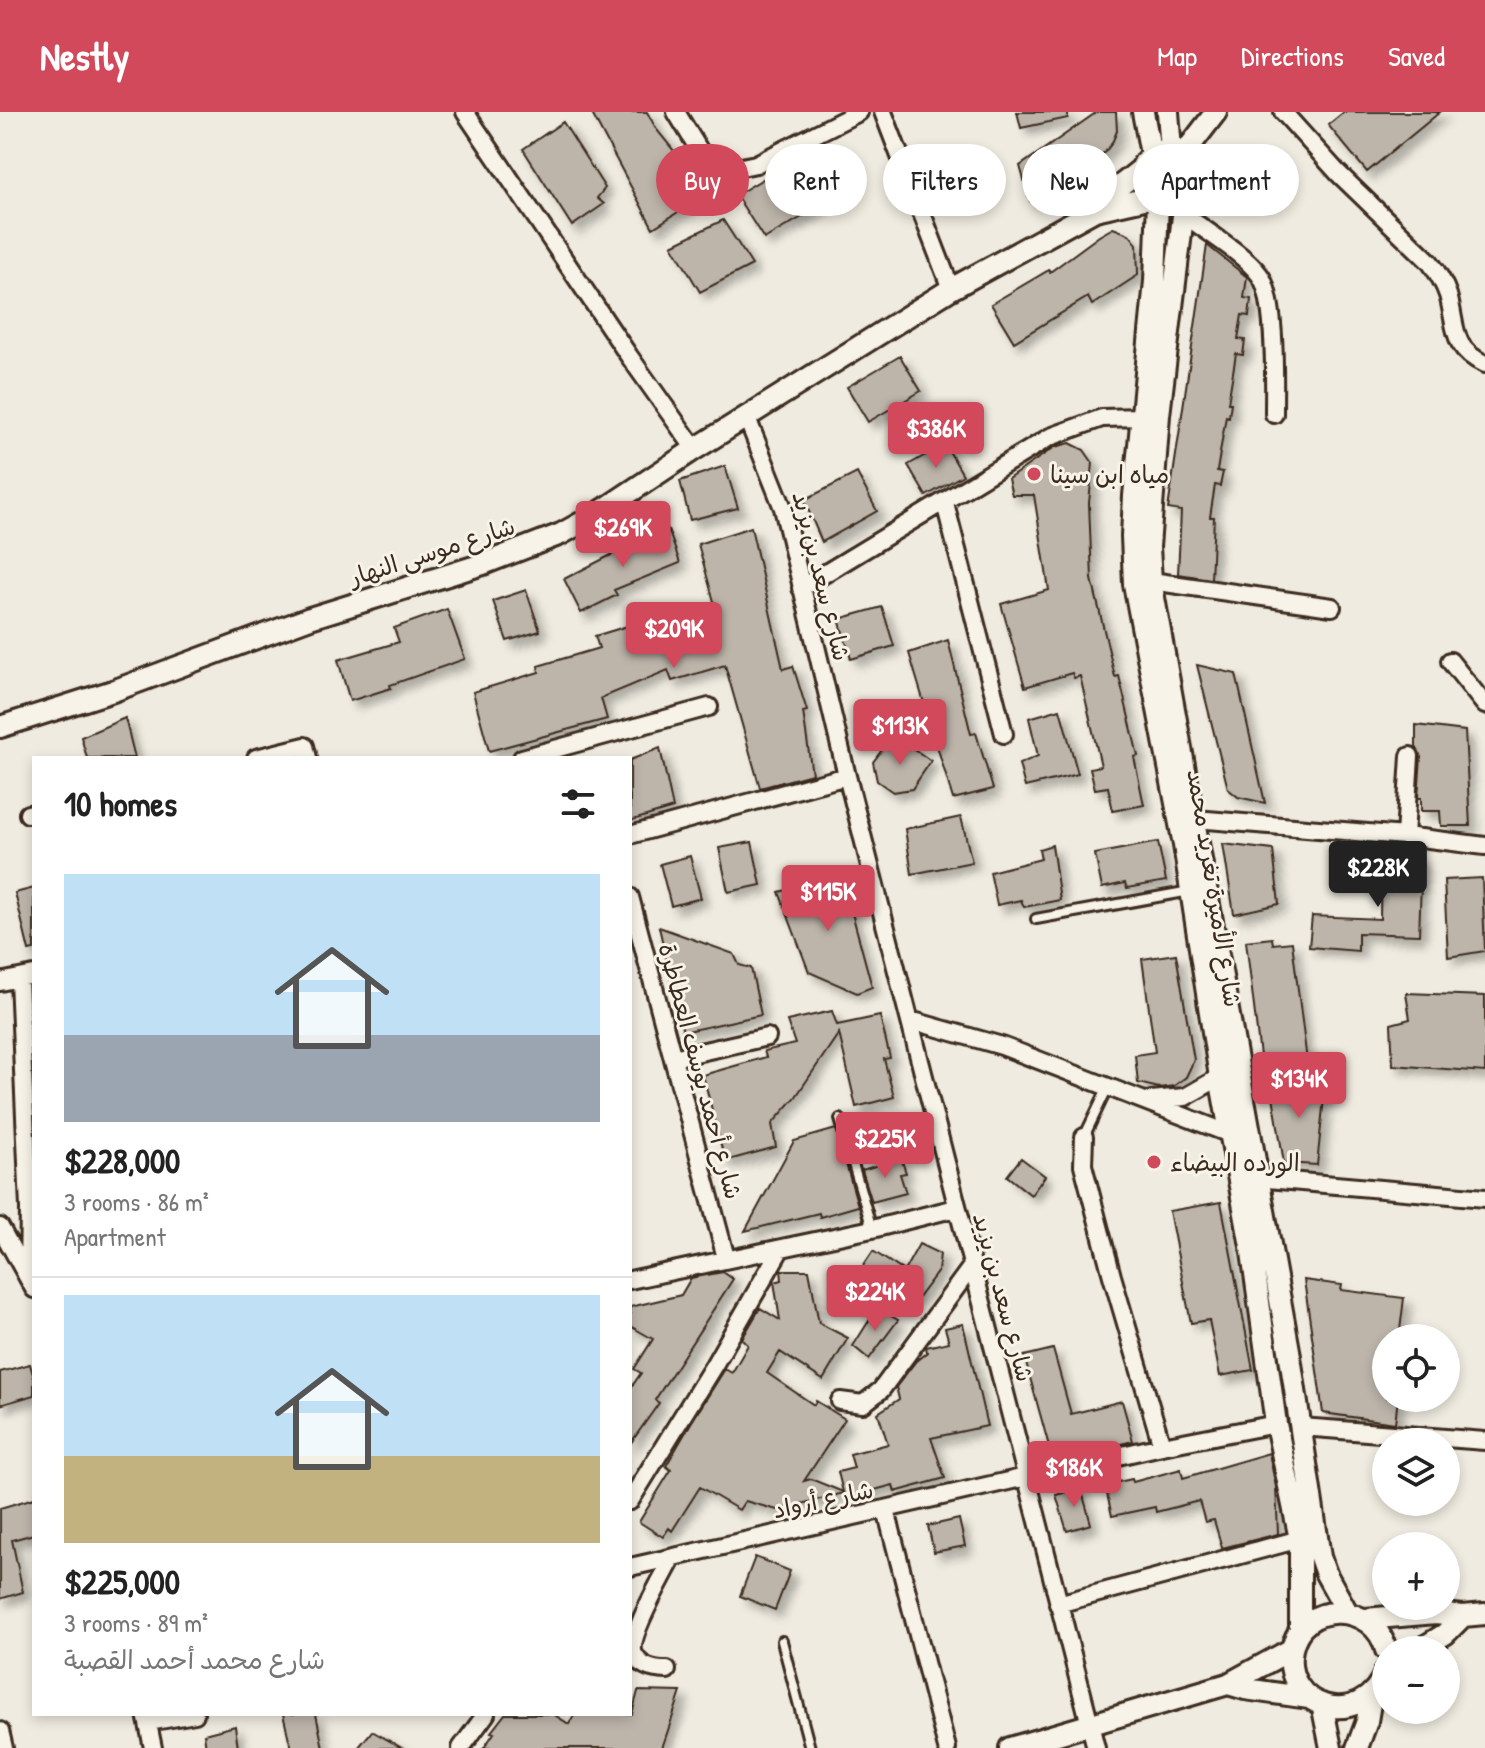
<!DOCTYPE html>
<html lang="en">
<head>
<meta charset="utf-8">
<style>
  :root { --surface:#fff; --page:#f6f6f6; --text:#222; --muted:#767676; --line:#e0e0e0; --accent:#d1495b }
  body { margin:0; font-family:"Patrick Hand","Playpen Sans Arabic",sans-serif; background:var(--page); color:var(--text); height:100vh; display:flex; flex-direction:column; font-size:30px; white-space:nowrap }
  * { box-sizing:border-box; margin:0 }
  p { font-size:26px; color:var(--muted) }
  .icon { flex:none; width:44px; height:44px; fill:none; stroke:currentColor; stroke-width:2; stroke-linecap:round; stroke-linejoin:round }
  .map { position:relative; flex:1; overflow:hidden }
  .details { position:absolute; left:32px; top:644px; width:600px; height:960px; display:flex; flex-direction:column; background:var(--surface); border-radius:0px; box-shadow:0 4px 12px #0003 }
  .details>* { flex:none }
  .hud { position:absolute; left:656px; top:32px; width:708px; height:72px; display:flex; gap:16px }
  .buttons { position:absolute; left:1372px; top:1212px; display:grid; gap:16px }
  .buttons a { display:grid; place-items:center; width:88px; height:88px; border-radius:50%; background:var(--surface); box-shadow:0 4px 12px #0003; font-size:40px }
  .price { position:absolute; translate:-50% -68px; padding:0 18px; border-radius:8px; background:var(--accent); color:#fff; font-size:26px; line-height:52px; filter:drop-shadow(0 2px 4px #0008) }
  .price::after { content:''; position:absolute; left:50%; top:48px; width:24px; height:18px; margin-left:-12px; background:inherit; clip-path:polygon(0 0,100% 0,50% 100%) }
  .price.on { background:#222; color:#fff }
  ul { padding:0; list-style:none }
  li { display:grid; align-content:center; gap:16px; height:424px; padding:0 32px }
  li+li { border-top:2px solid var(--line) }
  li span { display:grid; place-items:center; height:248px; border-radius:0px; color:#555 }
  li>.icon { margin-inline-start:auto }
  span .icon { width:144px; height:144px; fill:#fffc; stroke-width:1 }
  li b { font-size:34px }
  h2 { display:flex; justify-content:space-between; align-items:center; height:96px; padding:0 32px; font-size:34px }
  .tag { padding:0 28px; border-radius:36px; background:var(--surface); box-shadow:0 4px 12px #0003; font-size:28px; line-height:72px }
  .tag.on { background:var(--accent); color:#fff }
  header { display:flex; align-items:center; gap:48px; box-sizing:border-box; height:112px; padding:0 40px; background:var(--accent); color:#fff }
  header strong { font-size:38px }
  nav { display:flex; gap:44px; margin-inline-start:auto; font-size:28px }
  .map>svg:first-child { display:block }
</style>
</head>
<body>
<header>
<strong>Nestly</strong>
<nav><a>Map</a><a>Directions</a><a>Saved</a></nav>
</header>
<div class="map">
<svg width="1485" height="1636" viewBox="0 0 1485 1636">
  <defs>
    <filter id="shadow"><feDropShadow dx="7" dy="7" stdDeviation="4" flood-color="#0004"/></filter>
  </defs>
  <rect width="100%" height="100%" fill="#efebe0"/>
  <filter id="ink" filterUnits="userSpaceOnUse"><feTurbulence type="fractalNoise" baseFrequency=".0125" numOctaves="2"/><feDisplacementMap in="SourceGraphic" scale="16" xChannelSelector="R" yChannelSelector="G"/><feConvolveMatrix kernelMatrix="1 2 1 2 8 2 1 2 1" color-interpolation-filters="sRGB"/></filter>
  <g filter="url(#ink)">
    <path fill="#bdb5aa" stroke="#3b2a1e" stroke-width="2" filter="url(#shadow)" d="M 591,0 L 647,0 L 657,18 L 708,81 L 653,116 Z
      M 1017,0 L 1068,0 L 1068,6 L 1021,16 Z
      M 1097,0 L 1116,0 L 1117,19 L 1112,31 L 1105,40 L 1030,89 L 1020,54 Z
      M 1344,0 L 1440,0 L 1367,60 L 1328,13 Z
      M 563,10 L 605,76 L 597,86 L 604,92 L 572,114 L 523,37 Z
      M 793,49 L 821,94 L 764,127 L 736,83 Z
      M 723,108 L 752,153 L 700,180 L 672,133 Z
      M 1113,116 L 1129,122 L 1137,132 L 1138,163 L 1092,193 L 1088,185 L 1014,230 L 991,192 L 1049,158 L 1050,160 L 1099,124 Z
      M 1207,133 L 1247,165 L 1244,186 L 1251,187 L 1249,204 L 1242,203 L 1238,227 L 1245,228 L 1243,243 L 1236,242 L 1228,291 L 1231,291 L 1229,305 L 1226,304 L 1217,359 L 1223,360 L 1220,374 L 1215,373 L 1210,405 L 1214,405 L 1211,467 L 1178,462 L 1181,399 L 1168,397 Z
      M 900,244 L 921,279 L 868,310 L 847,275 Z
      M 1070,331 L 1084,338 L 1093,351 L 1089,391 L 1092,467 L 1115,565 L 1119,564 L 1138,644 L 1134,645 L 1144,693 L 1113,699 L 1108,675 L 1095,677 L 1090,656 L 1101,654 L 1080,564 L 1074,566 L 1072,561 L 1025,575 L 1001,492 L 1049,478 L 1034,383 L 1012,383 L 1008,367 L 1055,335 Z
      M 945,332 L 963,363 L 926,384 L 908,353 Z
      M 725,354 L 738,396 L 690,408 L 680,369 Z
      M 857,361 L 877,399 L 822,430 L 804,388 Z
      M 751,415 L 783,557 L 793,554 L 807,599 L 803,600 L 812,662 L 760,676 L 725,553 L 672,569 L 668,558 L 601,586 L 607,607 L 489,639 L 473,580 L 539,560 L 538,554 L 599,536 L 595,524 L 657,505 L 696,495 L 702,509 L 718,504 L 698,432 Z
      M 663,417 L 668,417 L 680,451 L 614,478 L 617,483 L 581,501 L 564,467 L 619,439 L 616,432 Z
      M 526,478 L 540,519 L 507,529 L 493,489 Z
      M 882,495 L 894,534 L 851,547 L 839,507 Z
      M 447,497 L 465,547 L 390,573 L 391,576 L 350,589 L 338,548 L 399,530 L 394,516 Z
      M 948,528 L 971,622 L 976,621 L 993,677 L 953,687 L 909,541 Z
      M 1197,553 L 1236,562 L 1265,691 L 1238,685 L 1228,677 Z
      M 1060,597 L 1078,662 L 1025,675 L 1019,652 L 1038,644 L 1029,606 Z
      M 125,606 L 135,646 L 87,646 L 81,625 Z
      M 1416,613 L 1465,619 L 1470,714 L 1441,714 L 1440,699 L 1421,699 L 1421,686 L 1418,686 L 1421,645 L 1416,635 Z
      M 904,630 L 931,649 L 912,677 L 893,680 L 877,669 L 873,650 L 885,634 Z
      M 660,636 L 673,696 L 630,709 L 630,648 Z
      M 961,705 L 972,750 L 912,762 L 905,717 Z
      M 752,730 L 761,773 L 728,780 L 719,736 Z
      M 1158,730 L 1166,769 L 1127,776 L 1125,771 L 1102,776 L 1095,742 Z
      M 1223,732 L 1273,738 L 1279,792 L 1234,802 Z
      M 1052,733 L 1060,788 L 1024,795 L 1021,788 L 997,793 L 990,760 L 1041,747 L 1039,737 Z
      M 690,744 L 701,786 L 671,794 L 660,752 Z
      M 1381,744 L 1422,745 L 1419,823 L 1358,821 L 1358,839 L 1309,835 L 1312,804 L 1380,807 Z
      M 842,764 L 872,875 L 857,881 L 809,860 L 779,780 Z
      M 1482,766 L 1485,839 L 1448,845 L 1444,768 Z
      M 34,776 L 34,838 L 29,839 L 15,781 Z
      M 659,815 L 734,842 L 739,853 L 751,856 L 761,903 L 683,920 Z
      M 1272,826 L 1273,832 L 1292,830 L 1307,949 L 1260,944 L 1246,829 Z
      M 1176,842 L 1194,948 L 1186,965 L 1174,974 L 1159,976 L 1138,971 L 1135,943 L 1155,940 L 1142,847 Z
      M 1406,881 L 1485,884 L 1485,960 L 1393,953 L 1391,912 L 1410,907 Z
      M 832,899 L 837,913 L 880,904 L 890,946 L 884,947 L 894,985 L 856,995 L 839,921 L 795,986 L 772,1012 L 776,1035 L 725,1049 L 703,963 L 766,945 L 764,939 L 795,932 L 787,909 Z
      M 1270,966 L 1325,976 L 1317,1053 L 1284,1051 Z
      M 836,1017 L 858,1094 L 820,1105 L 819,1101 L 745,1119 L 794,1029 Z
      M 901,1046 L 906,1061 L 900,1062 L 906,1081 L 872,1090 L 862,1058 Z
      M 1021,1046 L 1045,1064 L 1031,1083 L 1007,1064 Z
      M 1221,1090 L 1253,1258 L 1220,1264 L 1209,1208 L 1191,1211 L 1169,1099 Z
      M 919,1132 L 940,1142 L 938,1159 L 917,1187 L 888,1171 L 874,1191 L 849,1175 L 873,1139 L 904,1159 Z
      M 781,1158 L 809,1158 L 819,1211 L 848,1226 L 823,1268 L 780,1240 L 767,1261 L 814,1293 L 816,1289 L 845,1307 L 804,1369 L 811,1367 L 843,1380 L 838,1360 L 854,1356 L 850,1342 L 888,1332 L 878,1301 L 899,1287 L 896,1275 L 916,1249 L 927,1240 L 926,1235 L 949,1230 L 945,1216 L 963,1212 L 987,1314 L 931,1326 L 945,1366 L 895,1380 L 893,1373 L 845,1386 L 844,1381 L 777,1398 L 745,1389 L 739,1398 L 700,1375 L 672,1419 L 669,1416 L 663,1425 L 639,1410 L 671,1358 L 666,1354 L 691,1311 L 725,1257 L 732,1261 L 748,1233 L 742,1227 L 760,1196 L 780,1208 L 774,1170 L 782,1168 Z
      M 723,1160 L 733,1167 L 655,1288 L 659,1291 L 630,1332 L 630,1277 L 641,1261 L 634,1257 L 653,1227 L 630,1214 L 630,1195 L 681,1183 L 691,1166 Z
      M 1304,1168 L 1342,1173 L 1341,1178 L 1404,1186 L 1399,1226 L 1386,1226 L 1386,1286 L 1398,1286 L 1395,1311 L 1323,1301 Z
      M 877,1196 L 898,1208 L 869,1247 L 853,1234 Z
      M 1053,1237 L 1071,1302 L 1122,1289 L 1133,1329 L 1096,1338 L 1095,1333 L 1052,1345 L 1024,1244 Z
      M 30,1252 L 34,1266 L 34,1283 L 0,1293 L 0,1260 Z
      M 1269,1341 L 1276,1375 L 1278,1422 L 1222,1436 L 1214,1408 L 1205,1410 L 1199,1389 L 1156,1400 L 1155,1395 L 1112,1404 L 1105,1373 L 1132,1367 L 1133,1370 L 1181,1357 L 1183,1366 Z
      M 1081,1376 L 1091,1412 L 1067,1419 L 1056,1383 Z
      M 34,1386 L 34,1422 L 12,1428 L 23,1480 L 0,1487 L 0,1396 Z
      M 959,1407 L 965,1434 L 934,1440 L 928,1414 Z
      M 755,1445 L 790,1459 L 775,1498 L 740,1484 Z
      M 638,1579 L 681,1580 L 662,1636 L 484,1636 L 494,1621 L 491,1620 L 505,1602 L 553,1602 L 569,1612 L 575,1602 L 632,1602 Z
      M 283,1602 L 316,1602 L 323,1636 L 291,1636 Z
      M 235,1614 L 238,1636 L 206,1636 L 204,1622 Z
      M 372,1619 L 402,1636 L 358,1636 Z"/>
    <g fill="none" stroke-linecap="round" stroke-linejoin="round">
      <g stroke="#3b2a1e" stroke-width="14">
        <path id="service" d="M 1036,807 L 1190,779
          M 840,1007 L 872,1117
          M 1084,1025 L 1108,975
          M 782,1529 L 810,1636"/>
      </g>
      <g stroke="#3b2a1e" stroke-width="22">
        <path id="minor" d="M 465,0 L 629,244 L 695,337
          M 676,0 L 701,41 L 721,55 L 732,57 L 756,52 L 859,0
          M 883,0 L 951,177
          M 1283,0 L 1338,61 L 1430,150 C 1438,161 1444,171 1448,183 C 1457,214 1450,236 1485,252
          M 1182,101 C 1204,118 1243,141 1259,162 C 1277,183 1274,272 1274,302
          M 747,306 L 783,396 L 847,664 L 1096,1636
          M 945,391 L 1004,622
          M 1151,469 L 1332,495
          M 801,476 L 1050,325 L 1102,306 L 1141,305
          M 1450,549 L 1485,593
          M 256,646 L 305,634 L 308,646
          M 522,646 L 709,595
          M 28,702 L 34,701
          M 1195,707 L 1405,724 L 1485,734
          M 630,723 L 847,664
          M 1405,724 L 1410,644
          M 630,785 L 726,1146
          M 19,867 L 29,1096 L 28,1162
          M 0,870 L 34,863
          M 910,908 L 1002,934 L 1230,1022
          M 673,946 L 767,925
          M 1151,988 L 1185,985 L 1220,965
          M 1084,1025 L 1083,1053 L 1112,1164 L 1162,1334
          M 1256,1066 L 1485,1086
          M 0,1115 L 34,1177
          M 630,1168 L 872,1117 L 956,1096
          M 840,1289 L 863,1292 L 881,1278 L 972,1154
          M 1301,1315 L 1485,1329
          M 630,1389 L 714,1253 L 780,1138
          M 886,1398 L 947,1636
          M 630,1455 L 1162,1334 L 1276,1312
          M 1058,1492 L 1300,1427
          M 667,1558 C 654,1558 640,1555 634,1542 C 627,1526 663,1465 672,1447
          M 146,1602 L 153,1636
          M 148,1610 L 195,1602
          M 0,1619 L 4,1636
          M 461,1636 L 486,1602"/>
      </g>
      <g stroke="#3b2a1e" stroke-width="26">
        <path id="tertiary" d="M 1143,0 L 1151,42
          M 1168,0 L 1171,38
          M1141 63a25 25 0 1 1 50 0a25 25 0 1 1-50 0Z
          M 1183,43 L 1216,0
          M 1186,79 L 1159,303 L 1149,435 L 1151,469 L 1289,1238 L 1320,1445 L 1326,1462 L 1347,1500
          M 1158,87 L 1155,169 L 1134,384 L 1132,424 L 1134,472 L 1184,733 L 1220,965 L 1252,1140 L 1276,1312 L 1300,1427 L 1300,1518
          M 1095,98 L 1153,85
          M 0,615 L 113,579 L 310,506 L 483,452 L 561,422 L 597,402 L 695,337 L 951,177 L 1095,98 L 1105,86 L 1141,57
          M 1365,1507 L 1436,1501 L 1463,1504 L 1485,1502
          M 1419,1538 L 1445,1522 L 1463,1504
          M 1386,1559 C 1361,1622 1280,1595 1292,1537 C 1302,1487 1375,1490 1386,1538
          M 1228,1572 L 1245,1577 L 1309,1586
          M 1322,1592 L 1331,1636
          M 1010,1636 L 1228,1572 L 1292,1537
          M 1357,1636 L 1367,1609 L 1371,1585"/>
      </g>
      <use href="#service" stroke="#f7f3e8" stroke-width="8"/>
      <use href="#minor" stroke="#f7f3e8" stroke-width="16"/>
      <use href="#tertiary" stroke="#f7f3e8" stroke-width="20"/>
    </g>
  </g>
  <g fill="#d1495b" stroke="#f7f3e8" stroke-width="3">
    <circle cx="1034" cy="362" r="8"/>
    <circle cx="1154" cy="1050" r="8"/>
  </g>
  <g text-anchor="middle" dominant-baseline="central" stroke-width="6" stroke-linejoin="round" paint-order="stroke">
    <g font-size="24" fill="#3b2a1e" stroke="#f7f3e8" text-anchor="start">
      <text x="1050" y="362">مياه ابن سينا</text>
      <text x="1170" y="1050">الورده البيضاء</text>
    </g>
    <g font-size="24" fill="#3b2a1e" stroke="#f7f3e8">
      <text transform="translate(432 439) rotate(-18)">شارع موسى النهار</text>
      <text transform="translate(822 464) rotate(76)">شارع سعد بن يزيد</text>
      <text transform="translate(1215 776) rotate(81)">شارع الأميرة تغريد محمد</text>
      <text transform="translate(701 959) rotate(75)">شارع أحمد يوسف العطاطرة</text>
      <text transform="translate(1004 1185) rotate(75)">شارع سعد بن يزيد</text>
      <text transform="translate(823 1387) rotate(-12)">شارع أرواد</text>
    </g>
  </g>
</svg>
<div class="buttons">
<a><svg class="icon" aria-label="locate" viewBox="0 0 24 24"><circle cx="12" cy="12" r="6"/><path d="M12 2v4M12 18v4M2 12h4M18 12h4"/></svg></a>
<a><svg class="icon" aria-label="layers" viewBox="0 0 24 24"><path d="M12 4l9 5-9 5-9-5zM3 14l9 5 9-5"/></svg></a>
<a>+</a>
<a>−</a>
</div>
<b class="price" style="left:936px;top:358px">$386K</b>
<b class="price" style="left:623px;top:457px">$269K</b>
<b class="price" style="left:674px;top:558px">$209K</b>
<b class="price" style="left:900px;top:655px">$113K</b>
<b class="price on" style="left:1378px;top:797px">$228K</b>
<b class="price" style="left:828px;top:821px">$115K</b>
<b class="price" style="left:1299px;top:1008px">$134K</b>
<b class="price" style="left:885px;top:1068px">$225K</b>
<b class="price" style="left:875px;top:1221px">$224K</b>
<b class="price" style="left:1074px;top:1397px">$186K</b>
<div class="hud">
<a class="tag on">Buy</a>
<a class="tag">Rent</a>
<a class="tag">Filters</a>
<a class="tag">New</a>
<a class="tag">Apartment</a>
</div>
<section class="details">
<h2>10 homes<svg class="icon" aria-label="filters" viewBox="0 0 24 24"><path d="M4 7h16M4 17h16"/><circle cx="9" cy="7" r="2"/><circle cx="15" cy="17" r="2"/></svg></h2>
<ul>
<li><span style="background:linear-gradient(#bfe0f5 65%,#9aa5b1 0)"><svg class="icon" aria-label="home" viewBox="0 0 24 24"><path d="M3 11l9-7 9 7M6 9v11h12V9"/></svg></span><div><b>$228,000</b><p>3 rooms · 86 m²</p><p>Apartment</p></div></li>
<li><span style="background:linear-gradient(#bfe0f5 65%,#c2b280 0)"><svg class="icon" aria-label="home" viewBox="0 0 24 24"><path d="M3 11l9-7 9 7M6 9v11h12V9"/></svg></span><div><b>$225,000</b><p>3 rooms · 89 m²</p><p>شارع محمد أحمد القصبة</p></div></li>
</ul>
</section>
</div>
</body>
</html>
